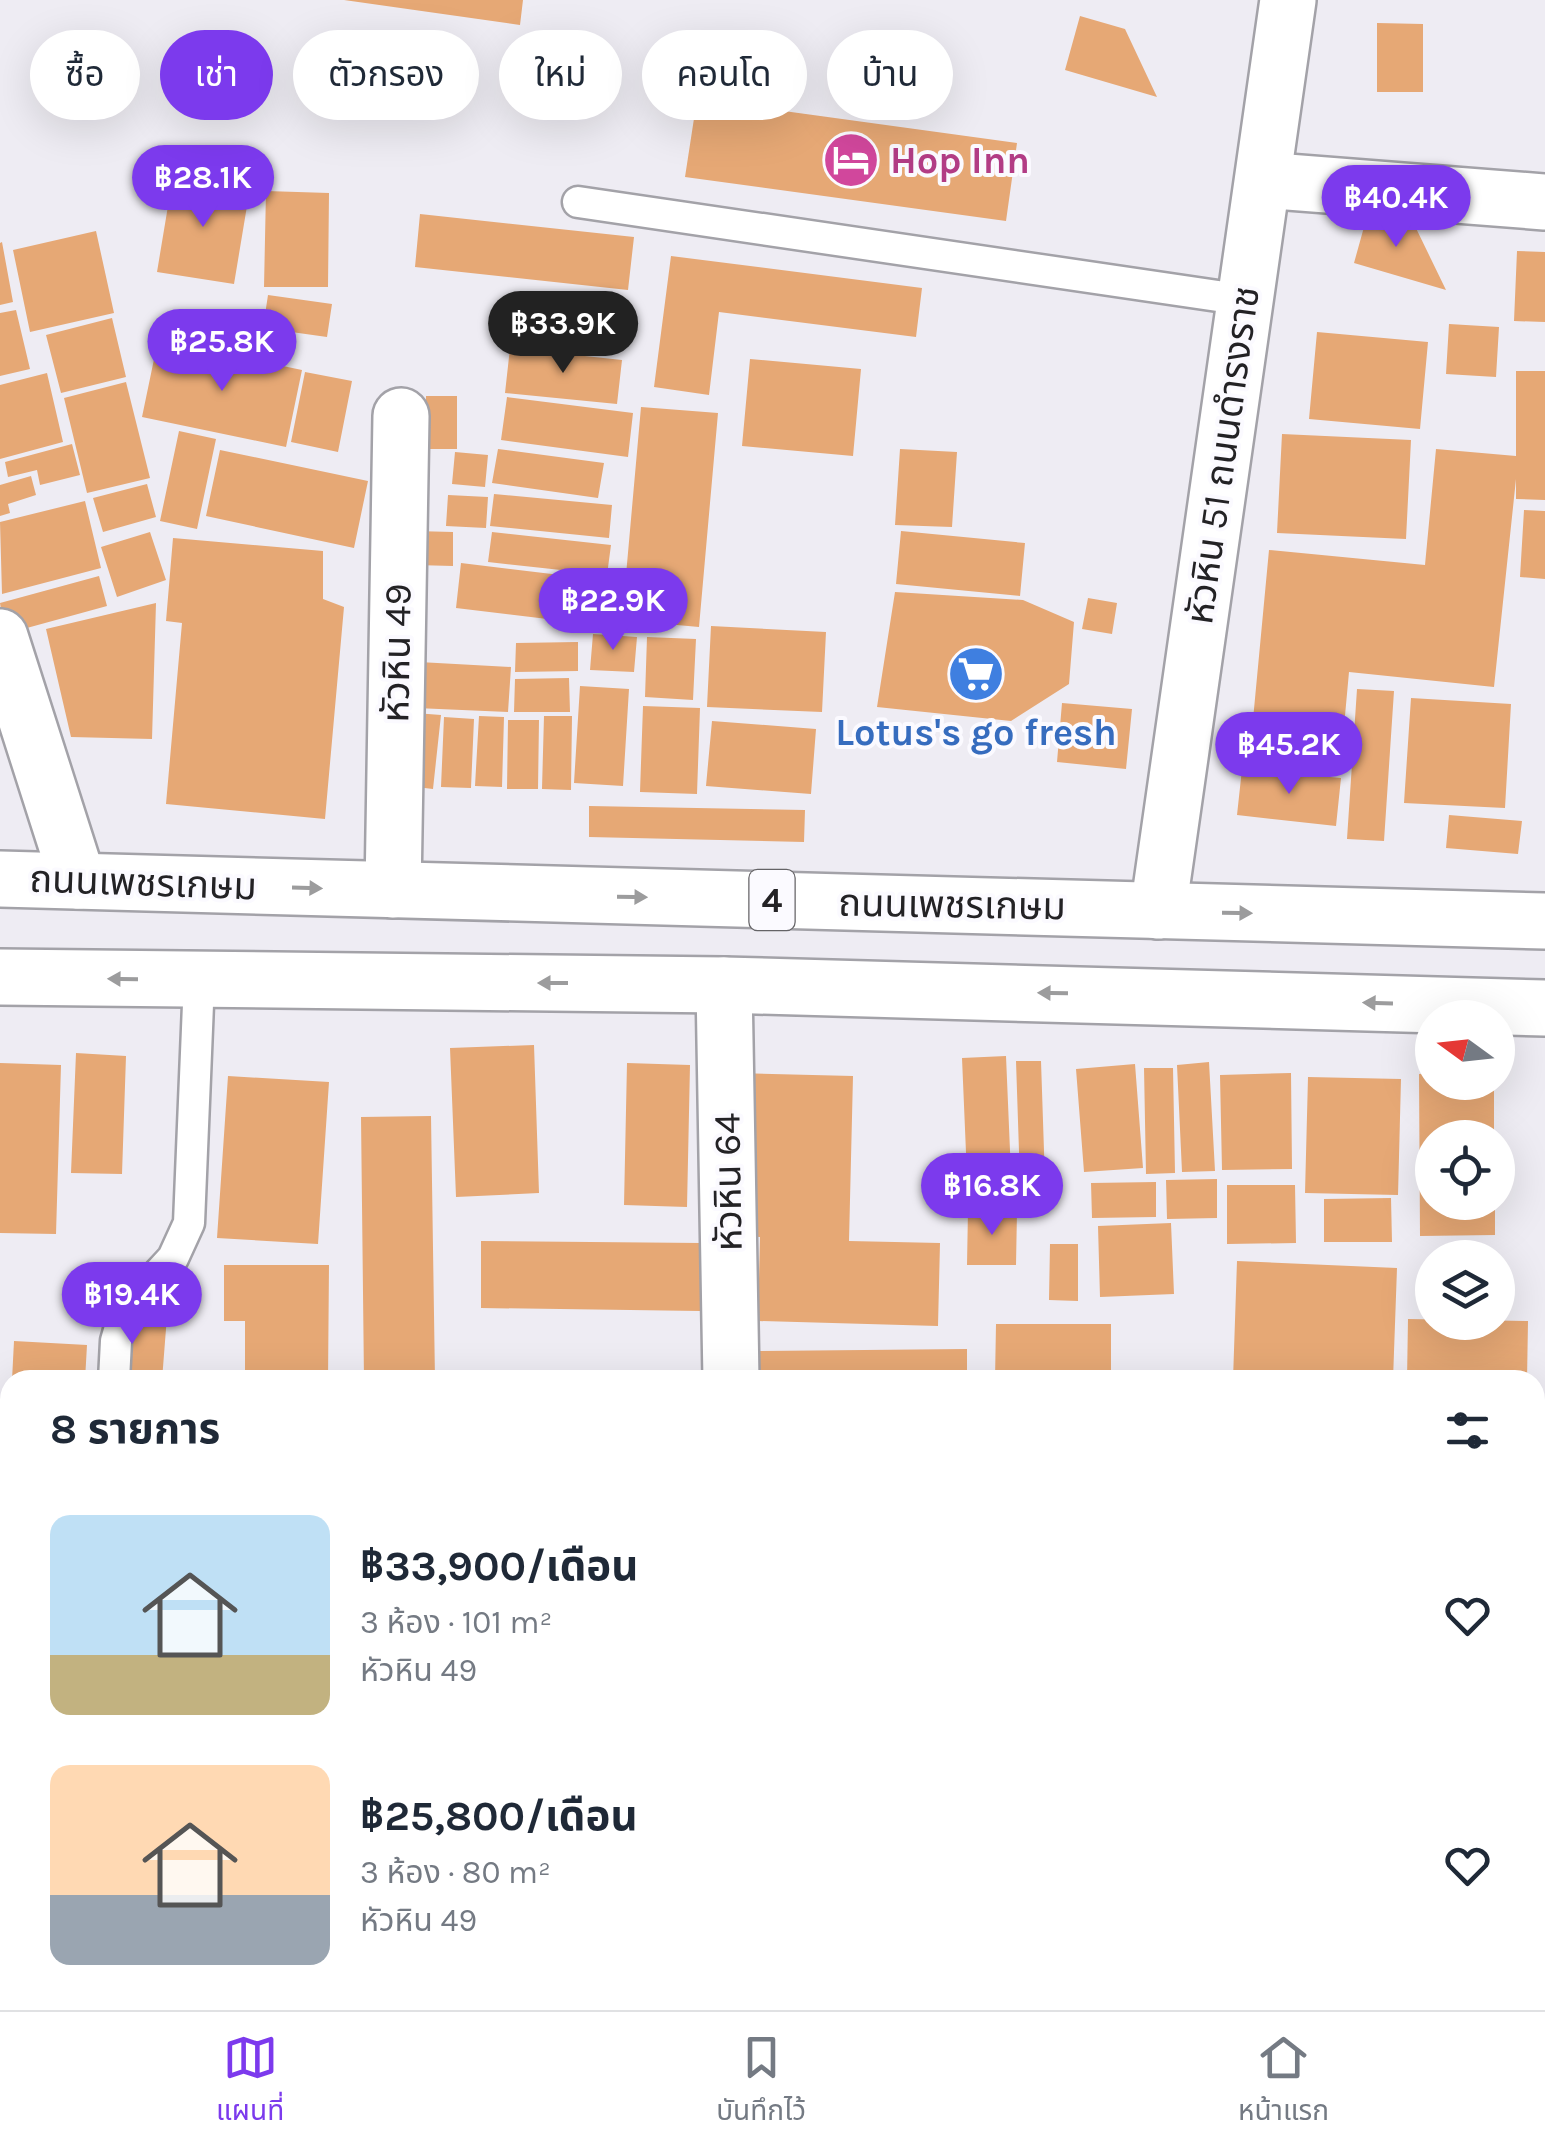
<!DOCTYPE html>
<html lang="th">
<head>
<meta charset="utf-8">
<style>
  :root { --surface:#fff; --page:#f2f2f3; --text:#1f2937; --muted:#747a83; --line:#e0e1e3; --accent:#7c3aed }
  body { margin:0; font-family:Karla,"Noto Sans Thai",sans-serif; background:var(--page); color:var(--text); height:100vh; display:flex; flex-direction:column; font-size:38px; white-space:nowrap }
  * { box-sizing:border-box; margin:0 }
  p { font-size:32px; color:var(--muted) }
  .icon { flex:none; width:55px; height:55px; fill:none; stroke:currentColor; stroke-width:2; stroke-linecap:round; stroke-linejoin:round }
  .map { position:relative; flex:1; overflow:hidden }
  .details { position:absolute; left:0px; top:1370px; width:1545px; height:640px; display:flex; flex-direction:column; background:var(--surface); border-radius:30px 30px 0 0; box-shadow:0 10px 40px #0002 }
  .details>* { flex:none }
  .banner { position:absolute; left:30px; top:30px; width:1000px; height:90px; display:flex; gap:20px }
  .needle { width:65px; rotate:285deg }
  .buttons { position:absolute; left:1415px; top:1000px; display:grid; gap:20px }
  .buttons a { display:grid; place-items:center; width:100px; height:100px; border-radius:50%; background:var(--surface); box-shadow:0 10px 40px #0002; font-size:50px }
  .price { position:absolute; translate:-50% -85px; padding:0 22px; border-radius:35px; background:var(--accent); color:#fff; font-size:32px; line-height:65px; filter:drop-shadow(0 2px 5px #0008) }
  .price::after { content:''; position:absolute; left:50%; top:60px; width:30px; height:22px; margin-left:-15px; background:inherit; clip-path:polygon(0 0,100% 0,50% 100%) }
  .price.active { background:#222; color:#fff }
  ul { padding:0; list-style:none }
  li { display:flex; align-items:center; gap:30px; height:250px; padding:0 50px }
  li span { display:grid; place-items:center; flex:none; width:280px; height:200px; border-radius:20px; color:#555 }
  li>.icon { margin-inline-start:auto }
  span .icon { width:120px; height:120px; fill:#fffc; stroke-width:1 }
  li b { font-size:42px }
  h2 { display:flex; justify-content:space-between; align-items:center; height:120px; padding:0 50px; font-size:42px }
  .tag { padding:0 35px; border-radius:45px; background:var(--surface); box-shadow:0 10px 40px #0002; font-size:35px; line-height:90px }
  .tag.active { background:var(--accent); color:#fff }
  .tabs { display:flex; justify-content:space-around; align-items:center; height:140px; border-top:2px solid var(--line); background:var(--surface); font-size:28px; color:var(--muted) }
  .tabs a { display:grid; justify-items:center; gap:5px }
  .tabs .active { color:var(--accent) }
  .map>svg:first-child { display:block }
</style>
</head>
<body>
<div class="map">
<svg width="1545" height="2010" viewBox="0 0 1545 2010">
  <rect width="100%" height="100%" fill="#eeecf3"/>
  <path fill="#e6a875" d="M 344,0 L 523,0 L 520,25 Z
    M 1080,16 L 1125,29 L 1157,97 L 1065,70 Z
    M 1377,23 L 1423,24 L 1423,92 L 1377,92 Z
    M 697,99 L 1017,143 L 1006,221 L 685,177 Z
    M 173,176 L 250,188 L 234,284 L 157,272 Z
    M 266,191 L 329,193 L 328,287 L 264,287 Z
    M 1369,209 L 1413,222 L 1446,290 L 1354,263 Z
    M 420,214 L 634,237 L 628,290 L 415,267 Z
    M 96,231 L 114,313 L 30,332 L 13,250 Z
    M 2,242 L 13,302 L 0,305 L 0,243 Z
    M 1517,251 L 1545,252 L 1545,322 L 1514,321 Z
    M 671,256 L 922,288 L 916,337 L 719,312 L 709,395 L 654,387 Z
    M 268,295 L 332,304 L 327,337 L 263,328 Z
    M 16,310 L 30,369 L 0,376 L 0,313 Z
    M 112,318 L 126,377 L 61,393 L 46,335 Z
    M 1449,324 L 1499,327 L 1496,377 L 1446,374 Z
    M 1317,332 L 1428,342 L 1420,429 L 1309,419 Z
    M 158,340 L 302,370 L 286,447 L 142,417 Z
    M 510,348 L 622,360 L 617,404 L 505,393 Z
    M 750,359 L 861,369 L 853,456 L 742,446 Z
    M 1516,371 L 1545,371 L 1545,500 L 1516,499 L 1516,479 L 1494,687 L 1349,672 L 1340,770 L 1249,762 L 1269,550 L 1425,565 L 1436,449 L 1516,456 Z
    M 305,372 L 352,381 L 338,452 L 291,442 Z
    M 47,373 L 63,442 L 0,459 L 0,385 Z
    M 126,382 L 150,478 L 87,493 L 64,398 Z
    M 426,396 L 457,396 L 457,449 L 426,449 Z
    M 507,397 L 633,413 L 628,457 L 501,440 Z
    M 641,407 L 718,413 L 699,627 L 622,620 Z
    M 179,431 L 216,439 L 197,529 L 160,521 Z
    M 1282,434 L 1411,440 L 1406,539 L 1277,533 Z
    M 72,444 L 80,475 L 40,485 L 37,470 L 8,477 L 5,462 Z
    M 498,449 L 604,463 L 598,498 L 492,483 Z
    M 900,449 L 957,452 L 952,527 L 895,525 Z
    M 220,450 L 368,481 L 354,548 L 206,516 Z
    M 455,452 L 488,455 L 485,487 L 452,484 Z
    M 31,476 L 36,495 L 8,504 L 10,513 L 0,516 L 0,485 Z
    M 147,484 L 156,517 L 103,532 L 93,498 Z
    M 494,494 L 612,505 L 609,538 L 490,526 Z
    M 448,495 L 488,497 L 486,528 L 446,526 Z
    M 85,501 L 101,568 L 2,594 L 0,522 Z
    M 1524,510 L 1545,511 L 1545,579 L 1520,577 Z
    M 415,531 L 453,532 L 453,566 L 415,565 Z
    M 901,531 L 1025,543 L 1020,596 L 896,584 Z
    M 150,532 L 166,580 L 117,597 L 101,547 Z
    M 492,532 L 611,545 L 607,575 L 488,562 Z
    M 173,538 L 323,551 L 323,599 L 344,607 L 325,819 L 166,804 L 182,623 L 166,621 Z
    M 461,563 L 602,580 L 597,625 L 456,608 Z
    M 99,576 L 107,606 L 5,634 L 0,603 Z
    M 895,592 L 1023,600 L 1074,622 L 1069,684 L 1011,721 L 877,707 Z
    M 1088,598 L 1117,603 L 1112,634 L 1082,629 Z
    M 156,603 L 152,739 L 71,737 L 46,629 Z
    M 711,626 L 826,632 L 822,712 L 707,707 Z
    M 593,634 L 637,637 L 634,672 L 590,670 Z
    M 647,637 L 696,639 L 693,700 L 645,697 Z
    M 578,642 L 578,671 L 515,672 L 516,643 Z
    M 419,662 L 511,667 L 508,712 L 416,708 Z
    M 569,678 L 570,712 L 514,712 L 515,679 Z
    M 580,686 L 629,689 L 623,786 L 574,783 Z
    M 1357,689 L 1394,691 L 1384,841 L 1347,839 Z
    M 1411,698 L 1511,704 L 1505,808 L 1404,803 Z
    M 1062,703 L 1132,709 L 1126,769 L 1057,762 Z
    M 643,706 L 700,708 L 697,794 L 640,792 Z
    M 415,713 L 441,715 L 433,789 L 408,786 Z
    M 479,716 L 504,717 L 502,787 L 475,786 Z
    M 544,716 L 572,716 L 571,790 L 542,789 Z
    M 444,717 L 474,719 L 471,788 L 441,787 Z
    M 508,720 L 539,720 L 538,789 L 507,789 Z
    M 712,721 L 816,729 L 811,794 L 706,786 Z
    M 1242,769 L 1341,778 L 1336,826 L 1237,815 Z
    M 589,806 L 805,810 L 804,842 L 589,837 Z
    M 1449,815 L 1522,821 L 1518,854 L 1446,848 Z
    M 534,1045 L 539,1193 L 456,1197 L 450,1048 Z
    M 76,1053 L 126,1056 L 122,1174 L 71,1173 Z
    M 1006,1056 L 1012,1198 L 968,1200 L 962,1058 Z
    M 1016,1061 L 1041,1061 L 1046,1211 L 1021,1212 Z
    M 1209,1062 L 1215,1171 L 1182,1172 L 1177,1065 Z
    M 0,1063 L 61,1065 L 56,1234 L 0,1233 Z
    M 627,1063 L 690,1065 L 687,1207 L 624,1205 Z
    M 1135,1064 L 1143,1168 L 1084,1172 L 1076,1069 Z
    M 1144,1068 L 1173,1068 L 1175,1173 L 1146,1174 Z
    M 736,1073 L 853,1076 L 849,1241 L 940,1243 L 938,1326 L 758,1321 L 760,1237 L 731,1236 Z
    M 1291,1073 L 1292,1169 L 1222,1170 L 1220,1075 Z
    M 1432,1073 L 1432,1082 L 1494,1082 L 1494,1138 L 1432,1138 L 1432,1202 L 1495,1202 L 1495,1235 L 1420,1236 L 1419,1074 Z
    M 228,1076 L 329,1082 L 318,1244 L 217,1238 Z
    M 1308,1077 L 1401,1079 L 1398,1195 L 1305,1193 Z
    M 431,1116 L 435,1380 L 364,1380 L 361,1117 Z
    M 1217,1179 L 1217,1218 L 1167,1219 L 1166,1180 Z
    M 1156,1182 L 1156,1217 L 1092,1218 L 1091,1183 Z
    M 1227,1185 L 1295,1185 L 1296,1243 L 1227,1244 Z
    M 1391,1198 L 1392,1242 L 1324,1242 L 1324,1199 Z
    M 968,1210 L 1017,1211 L 1016,1265 L 967,1265 Z
    M 1171,1223 L 1174,1294 L 1100,1297 L 1098,1226 Z
    M 481,1241 L 701,1243 L 700,1311 L 481,1308 Z
    M 1050,1244 L 1078,1244 L 1078,1301 L 1049,1300 Z
    M 1237,1261 L 1397,1268 L 1393,1380 L 1233,1380 Z
    M 224,1265 L 329,1265 L 328,1380 L 245,1380 L 245,1321 L 224,1321 Z
    M 103,1311 L 167,1316 L 162,1380 L 98,1380 Z
    M 1408,1319 L 1528,1321 L 1527,1380 L 1407,1380 Z
    M 996,1324 L 1111,1324 L 1111,1380 L 995,1380 Z
    M 14,1341 L 87,1345 L 85,1380 L 12,1380 Z
    M 967,1349 L 967,1380 L 760,1380 L 760,1351 Z
    M 7,1465 L 10,1465 L 10,1959 L 0,1959 L 0,1591 Z
    M 1545,1791 L 1545,1898 L 1535,1899 L 1535,1792 Z
    M 1545,1934 L 1545,2010 L 1437,2010 L 1437,2000 L 1535,2000 L 1535,1935 Z
    M 488,2000 L 720,2000 L 720,2010 L 488,2010 Z
    M 1179,2000 L 1301,2000 L 1301,2010 L 1179,2010 Z
    M 1303,2000 L 1429,2000 L 1429,2010 L 1304,2010 Z"/>
  <g fill="none" stroke-linecap="round" stroke-linejoin="round">
    <g stroke="#a3a2a8" stroke-width="35">
      <path id="service" d="M 578,202 L 1245,300
        M 114,1380 L 116,1341 L 125,1310 L 173,1258 L 189,1223 L 199,980"/>
    </g>
    <g stroke="#a3a2a8" stroke-width="60">
      <path id="minor" d="M 1263,180 L 1545,202
        M 0,637 L 78,881
        M 393,890 L 401,416
        M 724,985 L 731,1380"/>
    </g>
    <g stroke="#a3a2a8" stroke-width="60">
      <path id="tertiary" d="M 1158,911 L 1288,0"/>
    </g>
    <g stroke="#a3a2a8" stroke-width="60">
      <path id="primary" d="M 0,879 L 1545,921
        M 0,977 L 724,985 L 1545,1008"/>
    </g>
    <use href="#service" stroke="#fff" stroke-width="30"/>
    <use href="#minor" stroke="#fff" stroke-width="55"/>
    <use href="#tertiary" stroke="#fff" stroke-width="55"/>
    <use href="#primary" stroke="#fff" stroke-width="55"/>
  </g>
  <defs><path id="oneway-solid" d="M-6-.8H1V-3.2L6.5 0L1 3.2V.8H-6Z" transform="scale(2.5)"/></defs>
  <g fill="#9c9c9d">
    <use href="#oneway-solid" transform="translate(307 888) rotate(2)"/>
    <use href="#oneway-solid" transform="translate(632 897) rotate(1)"/>
    <use href="#oneway-solid" transform="translate(1237 913) rotate(1)"/>
    <use href="#oneway-solid" transform="translate(123 979) rotate(-179)"/>
    <use href="#oneway-solid" transform="translate(553 983) rotate(-180)"/>
    <use href="#oneway-solid" transform="translate(1053 993) rotate(-179)"/>
    <use href="#oneway-solid" transform="translate(1378 1003) rotate(-178)"/>
  </g>
  <defs>
    <g id="hotel-disc" transform="scale(2.875)"><circle r="9.5" fill="#d1479c" stroke="#fbfaff"/><path d="M-6-4.5h1.5V1H6V5H4.5V3h-9V5H-6ZM-4 0a1.8 1.8 0 1 1 3.6 0ZM.5 0V-2.5h3Q6-2.5 6 0Z" fill="#fff"/></g>
    <g id="supermarket-disc" transform="scale(2.875)"><circle r="9.5" fill="#3f7fe0" stroke="#fbfaff"/><path d="M-6-5.5h2.5l.6 2H6L4.5 2H-2.5L-4.4-4H-6ZM-1.5 3.2a1.3 1.3 0 1 0 .1 0ZM3 3.2a1.3 1.3 0 1 0 .1 0Z" fill="#fff"/></g>
  </defs>
  <g fill-rule="evenodd">
    <use href="#hotel-disc" x="851" y="160"/>
    <use href="#supermarket-disc" x="976" y="674"/>
  </g>
  <g text-anchor="middle" dominant-baseline="central" stroke-width="8" stroke-linejoin="round" paint-order="stroke">
    <rect fill="#fbfaff" stroke="#646366" stroke-width="2.5" x="749.5" y="870" width="45" height="60" rx="8"/>
    <g font-size="35" font-weight="bold" fill="#232225">
      <text x="772" y="900">4</text>
    </g>
    <g font-size="38" font-weight="bold" fill="#b23c85" stroke="#fbfaff" text-anchor="start">
      <text x="890" y="160">Hop Inn</text>
    </g>
    <g font-size="38" fill="#232225" stroke="#fbfaff">
      <text transform="translate(1223 455) rotate(-82)">หัวหิน 51 ถนนดำรงราช</text>
      <text transform="translate(397 653) rotate(-89)">หัวหิน 49</text>
      <text transform="translate(143 883) rotate(2)">ถนนเพชรเกษม</text>
      <text transform="translate(952 905) rotate(1)">ถนนเพชรเกษม</text>
      <text transform="translate(728 1182) rotate(-91)">หัวหิน 64</text>
    </g>
    <g font-size="38" font-weight="bold" fill="#366cbe" stroke="#fbfaff">
      <text x="976" y="732">Lotus's go fresh</text>
    </g>
  </g>
</svg>
<div class="buttons">
<a><svg class="needle" viewBox="-14 -14 28 28"><path d="M0-13l5 13h-10z" fill="#e53935"/><path d="M0 13l5-13h-10z" fill="#747a83"/></svg></a>
<a><svg class="icon" aria-label="locate" viewBox="0 0 24 24"><circle cx="12" cy="12" r="6"/><path d="M12 2v4M12 18v4M2 12h4M18 12h4"/></svg></a>
<a><svg class="icon" aria-label="layers" viewBox="0 0 24 24"><path d="M12 4l9 5-9 5-9-5zM3 14l9 5 9-5"/></svg></a>
</div>
<b class="price" style="left:203px;top:230px">฿28.1K</b>
<b class="price" style="left:1396px;top:250px">฿40.4K</b>
<b class="price active" style="left:563px;top:376px">฿33.9K</b>
<b class="price" style="left:222px;top:394px">฿25.8K</b>
<b class="price" style="left:613px;top:653px">฿22.9K</b>
<b class="price" style="left:1289px;top:797px">฿45.2K</b>
<b class="price" style="left:992px;top:1238px">฿16.8K</b>
<b class="price" style="left:132px;top:1347px">฿19.4K</b>
<div class="banner">
<a class="tag">ซื้อ</a>
<a class="tag active">เช่า</a>
<a class="tag">ตัวกรอง</a>
<a class="tag">ใหม่</a>
<a class="tag">คอนโด</a>
<a class="tag">บ้าน</a>
</div>
<section class="details">
<h2>8 รายการ<svg class="icon" aria-label="filters" viewBox="0 0 24 24"><path d="M4 7h16M4 17h16"/><circle cx="9" cy="7" r="2"/><circle cx="15" cy="17" r="2"/></svg></h2>
<ul>
<li><span style="background:linear-gradient(#bfe0f5 70%,#c2b280 0)"><svg class="icon" aria-label="home" viewBox="0 0 24 24"><path d="M3 11l9-7 9 7M6 9v11h12V9"/></svg></span><div><b>฿33,900/เดือน</b><p>3 ห้อง · 101 m²</p><p>หัวหิน 49</p></div><svg class="icon" aria-label="heart" viewBox="0 0 24 24"><path d="M12 20l-8-8c-3-5 5-10 8-4 3-6 11-1 8 4z"/></svg></li>
<li><span style="background:linear-gradient(#ffd9b3 65%,#9aa5b1 0)"><svg class="icon" aria-label="home" viewBox="0 0 24 24"><path d="M3 11l9-7 9 7M6 9v11h12V9"/></svg></span><div><b>฿25,800/เดือน</b><p>3 ห้อง · 80 m²</p><p>หัวหิน 49</p></div><svg class="icon" aria-label="heart" viewBox="0 0 24 24"><path d="M12 20l-8-8c-3-5 5-10 8-4 3-6 11-1 8 4z"/></svg></li>
</ul>
</section>
</div>
<nav class="tabs">
<a class="active"><svg class="icon" aria-label="map" viewBox="0 0 24 24"><path d="M3 6l6-2 6 2 6-2v14l-6 2-6-2-6 2zM9 4v14M15 6v14"/></svg>แผนที่</a>
<a><svg class="icon" aria-label="saved" viewBox="0 0 24 24"><path d="M7 4h10v16l-5-4-5 4z"/></svg>บันทึกไว้</a>
<a><svg class="icon" aria-label="home" viewBox="0 0 24 24"><path d="M3 11l9-7 9 7M6 9v11h12V9"/></svg>หน้าแรก</a>
</nav>
</body>
</html>
